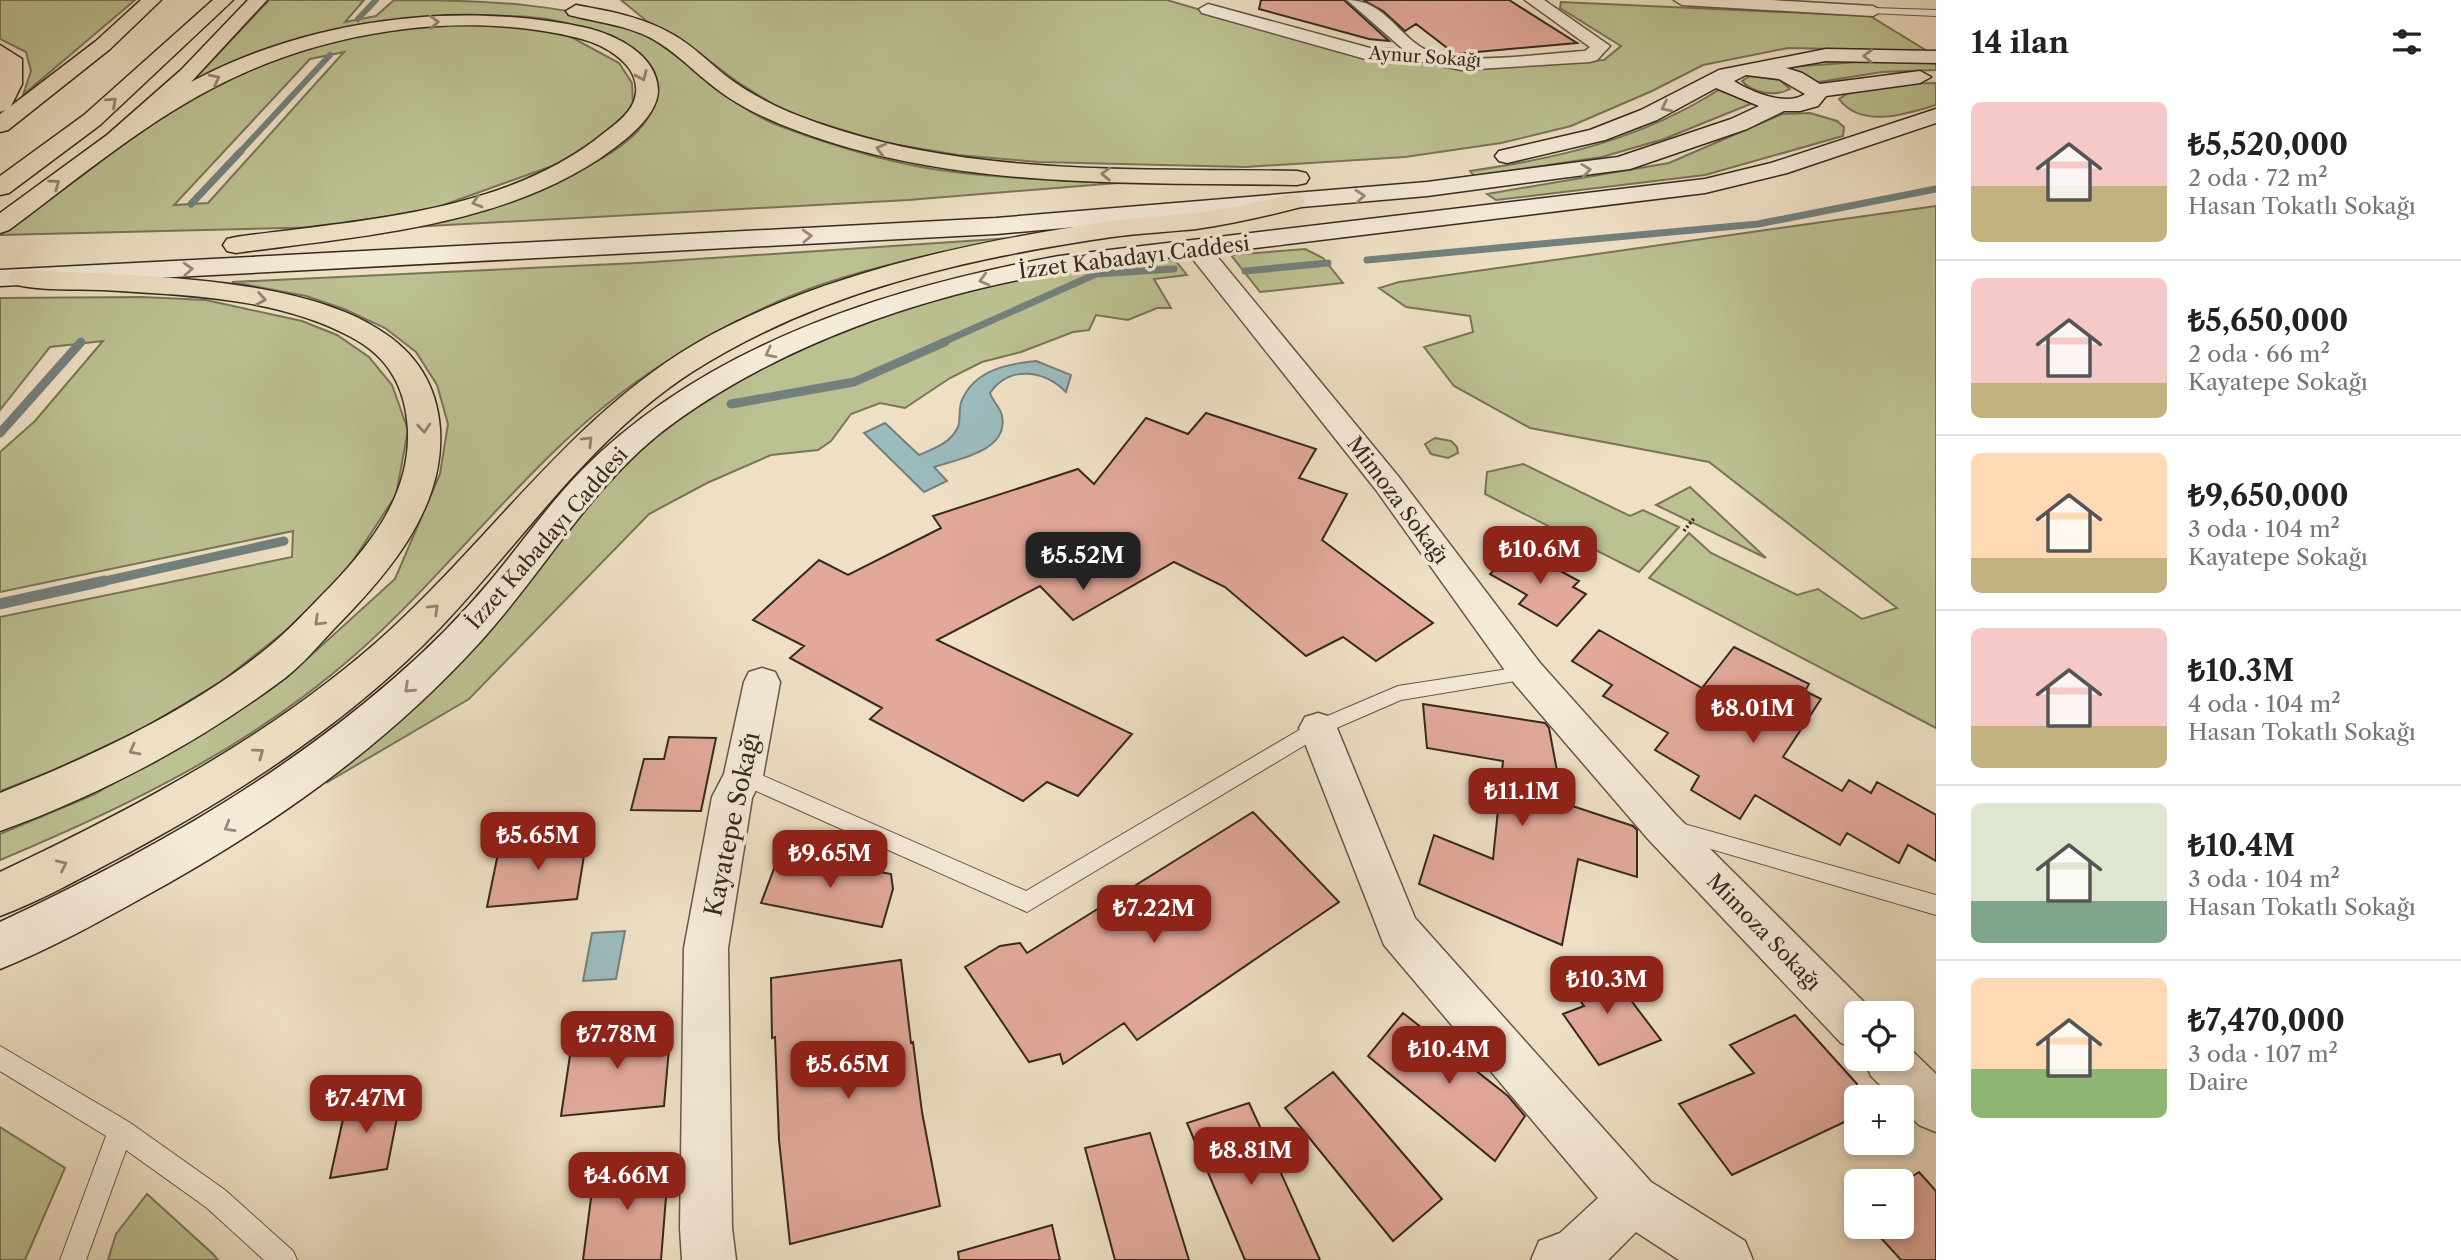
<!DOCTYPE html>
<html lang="tr">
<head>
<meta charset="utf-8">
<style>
  :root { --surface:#fff; --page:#f6f6f6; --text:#222; --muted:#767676; --line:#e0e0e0; --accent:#8f2418 }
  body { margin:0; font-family:"Libre Caslon Text",serif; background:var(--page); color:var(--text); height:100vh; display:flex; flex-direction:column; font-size:26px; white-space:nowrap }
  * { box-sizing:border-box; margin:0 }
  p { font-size:23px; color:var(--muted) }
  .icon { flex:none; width:38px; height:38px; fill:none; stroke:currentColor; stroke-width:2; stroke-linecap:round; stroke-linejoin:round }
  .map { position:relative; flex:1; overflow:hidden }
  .sheet { display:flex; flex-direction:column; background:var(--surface); width:525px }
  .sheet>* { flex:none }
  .buttons { position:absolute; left:1844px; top:1001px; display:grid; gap:14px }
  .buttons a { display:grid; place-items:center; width:70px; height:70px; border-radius:10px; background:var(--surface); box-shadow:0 4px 10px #0003; font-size:35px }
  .price { position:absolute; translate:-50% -60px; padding:0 16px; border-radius:14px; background:var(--accent); color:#fff; font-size:23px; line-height:46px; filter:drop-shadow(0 2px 4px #0008) }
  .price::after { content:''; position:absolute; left:50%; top:42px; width:21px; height:16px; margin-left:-10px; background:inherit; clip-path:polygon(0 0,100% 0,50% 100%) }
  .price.selected { background:#222; color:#fff }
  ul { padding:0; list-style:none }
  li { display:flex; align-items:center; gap:21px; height:175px; padding:0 35px }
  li+li { border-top:2px solid var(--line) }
  li span { display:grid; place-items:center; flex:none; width:196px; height:140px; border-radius:10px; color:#555 }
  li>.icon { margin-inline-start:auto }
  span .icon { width:84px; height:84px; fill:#fffc; stroke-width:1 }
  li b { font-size:30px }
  h2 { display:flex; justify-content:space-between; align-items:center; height:84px; padding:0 35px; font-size:30px }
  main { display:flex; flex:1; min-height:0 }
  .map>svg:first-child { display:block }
</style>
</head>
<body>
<main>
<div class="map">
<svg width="1936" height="1260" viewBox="0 0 1936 1260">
  <rect width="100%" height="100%" fill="#efe0c5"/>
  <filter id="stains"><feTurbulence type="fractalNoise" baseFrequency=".00286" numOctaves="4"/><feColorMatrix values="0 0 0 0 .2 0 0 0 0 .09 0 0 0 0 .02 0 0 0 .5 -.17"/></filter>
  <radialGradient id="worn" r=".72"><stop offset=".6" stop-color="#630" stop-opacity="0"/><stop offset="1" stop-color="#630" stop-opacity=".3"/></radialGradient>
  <path fill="#bcc192" stroke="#797559" stroke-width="2" fill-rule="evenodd" d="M 0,0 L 135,0 L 23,95 L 31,71 L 26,52 L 0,39 Z
    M 269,0 L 364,0 L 345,22 L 376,16 L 394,0 C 466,0 591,1 653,40 C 697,67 731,108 780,126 C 836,147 895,165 954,172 C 1008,179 1064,180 1118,183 L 908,200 L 411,227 C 468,210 712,155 643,60 C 621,30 546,16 510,16 C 472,15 414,15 378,24 C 357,28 337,37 317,44 C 274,59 230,73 186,88 Z
    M 621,0 L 1167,0 L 1367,59 L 1422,61 L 1467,68 L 1604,60 L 1621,46 L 1560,8 L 1561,2 L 1870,16 L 1927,51 L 1788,48 L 1703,65 L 1652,91 L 1571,126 L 1501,143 L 1405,157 L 1246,167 L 1038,162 L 958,155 L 886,143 L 806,119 L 779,108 L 736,81 L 678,37 L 649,23 Z
    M 445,24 L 515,26 L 562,32 L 619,63 L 632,83 L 633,105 L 602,141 L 555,165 L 438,207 L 327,227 L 0,235 C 93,167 186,85 298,49 C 345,34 396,30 445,24 ZM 344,52 L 208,203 L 174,205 L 310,59 Z
    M 1886,60 L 1936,63 L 1936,70 L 1882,72 L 1813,83 L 1776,68 Z
    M 1750,76 L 1780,80 L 1790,89 C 1776,97 1752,93 1742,81 Z
    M 1936,83 L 1936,105 C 1908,114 1861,129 1839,99 C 1862,80 1907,84 1936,83 Z
    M 1720,89 L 1753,103 L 1664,139 L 1602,157 L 1474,176 L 1470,171 C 1560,158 1642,139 1720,89 Z
    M 1810,113 L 1837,121 L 1844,127 L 1843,136 L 1705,175 L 1496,200 L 1487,194 L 1669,163 L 1782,114 Z
    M 1936,206 L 1936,728 L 1649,578 L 1689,533 L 1711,553 L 1797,595 L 1818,589 L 1862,619 L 1897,608 L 1709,462 L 1530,428 L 1454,386 L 1424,347 L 1473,332 L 1470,316 L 1406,307 L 1379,288 L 1399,282 Z
    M 1012,238 C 943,253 872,265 806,290 C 754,310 702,338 655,369 C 539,445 459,563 356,654 C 252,746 127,807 0,860 L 0,834 L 95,794 L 286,678 L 395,579 L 440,474 L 448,424 L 437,385 L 416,352 L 385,328 L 344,309 L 306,296 L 232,282 L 637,263 Z
    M 1305,249 L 1323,258 L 1343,283 L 1260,292 L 1231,255 Z
    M 1171,255 L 1187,275 L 1154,279 L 1171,308 L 1157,308 L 1128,320 L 1096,315 L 1089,330 L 1073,332 L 1021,352 L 982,362 L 950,378 L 905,408 L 880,403 L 851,414 L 831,441 L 818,450 L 771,455 L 707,483 L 649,514 L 469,699 L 326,783 L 588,487 L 657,419 L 850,321 L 1040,272 Z
    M 142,297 L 206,300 L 302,321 L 337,335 L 369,357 L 392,385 L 408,430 L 396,495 L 341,579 L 288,629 L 222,681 L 142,729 L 52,771 L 0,791 L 0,617 L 292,557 L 293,531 L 0,592 L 0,452 L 35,421 L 103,341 L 50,347 L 0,410 L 0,298 Z
    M 1435,438 L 1451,441 L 1457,447 L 1458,453 L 1448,458 L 1431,454 L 1425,444 Z
    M 1523,464 L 1630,516 L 1643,510 L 1679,527 L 1639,572 L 1485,494 L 1487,472 Z
    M 1690,487 L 1766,558 L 1656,505 Z
    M 0,1127 L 65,1168 L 25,1260 L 0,1260 Z
    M 147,1194 L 213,1254 L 218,1260 L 108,1260 L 116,1234 Z"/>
  <path fill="#9cbbbd" stroke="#73817e" stroke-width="2" d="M 1036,361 L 1071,375 L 1066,392 C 1045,371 1010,364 990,393 C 993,402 1001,408 1002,416 C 1009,451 958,459 934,467 L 947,481 L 924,492 L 864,433 L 885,423 L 919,455 C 933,449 951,443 958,427 C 961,418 958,408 962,400 C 975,370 1007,364 1036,361 Z
    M 625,931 L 616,979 L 583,981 L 592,933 Z"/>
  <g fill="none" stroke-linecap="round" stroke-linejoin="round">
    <path stroke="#73817e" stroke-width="6" d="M 358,19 L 376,0
      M 239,153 L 330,55"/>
    <path stroke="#73817e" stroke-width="7" d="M 191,204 L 241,151
      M 1367,260 L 1758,224 L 1936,189
      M 1245,271 L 1328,263
      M 941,343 L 1096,274 L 1174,269"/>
    <path stroke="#73817e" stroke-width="9" d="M 731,404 L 854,382 L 945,342
      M 0,433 L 81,342
      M 96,583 L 284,541"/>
    <path stroke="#73817e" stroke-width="11" d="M 0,604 L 104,581"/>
  </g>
  <path fill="#e2a99b" stroke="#362920" stroke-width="2" d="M 1261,0 L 1344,0 L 1389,41 L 1369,39 L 1259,9 Z
    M 1363,0 L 1509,0 L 1577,43 L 1455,54 L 1416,24 L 1405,31 L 1383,11 Z
    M 1206,413 L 1316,449 L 1299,478 L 1347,494 L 1322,540 L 1433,623 L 1376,661 L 1343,637 L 1306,656 L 1225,587 L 1174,562 L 1073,620 L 1040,586 L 937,640 L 1132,734 L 1078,796 L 1047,782 L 1023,801 L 870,719 L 882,708 L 790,658 L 804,646 L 753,620 L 819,560 L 848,575 L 941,528 L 933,516 L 1078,469 L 1094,484 L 1146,418 L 1188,434 Z
    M 1518,548 L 1579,581 L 1573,587 L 1586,594 L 1557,626 L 1519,604 L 1527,595 L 1490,574 Z
    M 1599,630 L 1702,688 L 1734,647 L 1809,684 L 1805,691 L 1821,699 L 1783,757 L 1842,791 L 1849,780 L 1871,793 L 1877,782 L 1936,815 L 1936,861 L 1908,845 L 1899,863 L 1847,833 L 1840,845 L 1755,795 L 1740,819 L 1691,790 L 1699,776 L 1655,750 L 1668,733 L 1603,696 L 1612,685 L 1572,661 Z
    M 1423,704 L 1545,723 L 1549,728 L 1563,803 L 1633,826 L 1637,830 L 1637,877 L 1578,859 L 1562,945 L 1419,884 L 1434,835 L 1493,859 L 1503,761 L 1427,748 Z
    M 669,737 L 716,738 L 701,811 L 631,810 L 644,759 L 664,759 Z
    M 1253,812 L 1339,902 L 1137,1040 L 1124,1023 L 1063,1064 L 1060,1054 L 1029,1062 L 965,967 L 1000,946 L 1020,943 L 1027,953 Z
    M 587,837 L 577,899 L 487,907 L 500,844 Z
    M 780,853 L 891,874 L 893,889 L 882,927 L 761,903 Z
    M 901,960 L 911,1043 L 913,1042 L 922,1112 L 940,1206 L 790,1244 L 779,1140 L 775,1037 L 772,1038 L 771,978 Z
    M 1602,962 L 1661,1040 L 1599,1065 L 1563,1014 L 1584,1006 L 1563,977 Z
    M 1403,1013 L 1508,1096 L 1525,1116 L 1495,1161 L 1368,1056 Z
    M 1795,1015 L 1857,1084 L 1857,1116 L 1732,1175 L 1679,1104 L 1754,1073 L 1730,1045 Z
    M 671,1025 L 664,1106 L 561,1116 L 573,1035 Z
    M 1333,1072 L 1442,1199 L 1393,1241 L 1285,1108 Z
    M 402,1092 L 387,1169 L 330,1178 L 347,1101 Z
    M 1249,1103 L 1267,1142 L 1320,1260 L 1245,1260 L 1187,1123 Z
    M 1150,1133 L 1189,1260 L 1115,1260 L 1085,1148 Z
    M 669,1159 L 661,1260 L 583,1260 L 595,1167 Z
    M 1919,1172 L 1936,1191 L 1936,1260 L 1901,1260 L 1871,1227 L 1902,1227 L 1902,1183 Z
    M 1052,1225 L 1060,1260 L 959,1260 L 958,1252 Z"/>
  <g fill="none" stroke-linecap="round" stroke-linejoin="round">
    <g stroke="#645749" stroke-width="2">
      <path id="lane" d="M 1873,8 L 1936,10 L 1936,16 L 1870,13 Z
        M 1527,666 L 1533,668 L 1536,673 L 1533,678 L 1401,700 L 1325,733 L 1027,912 L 736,782 L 733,776 L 736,770 L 743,768 L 750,770 L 1026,891 L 1311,723 L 1398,686 Z
        M 1677,822 L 1936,895 L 1936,915 L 1670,837 L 1667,831 L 1670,825 Z
        M 0,1046 L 129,1122 L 225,1190 L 293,1251 L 297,1260 L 264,1260 L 207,1208 L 126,1150 L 86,1260 L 60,1260 L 106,1136 L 0,1071 Z"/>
    </g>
    <g stroke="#645749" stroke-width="3">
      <path id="street" d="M 1347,0 C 1386,0 1398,38 1430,52 C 1465,66 1546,53 1585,51 L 1590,47 L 1525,0 L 1544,0 L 1610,46 L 1597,60 L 1590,62 L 1461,70 L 1423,62 L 1369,60 L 1202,13 L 1199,9 L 1208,4 L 1370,48 L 1404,50 Z
        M 1674,0 L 1771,0 L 1873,6 L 1882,11 L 1873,16 L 1682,5 Z
        M 1197,241 L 1206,243 L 1398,476 L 1540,663 L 1676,815 L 1873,1011 L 1874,1013 L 1857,1013 L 1857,1050 L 1841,1043 L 1648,839 L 1514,683 L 1376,490 L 1188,253 L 1185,248 L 1188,243 Z
        M 762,668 L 775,672 L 780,682 L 763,776 L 752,798 L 728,948 L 732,1228 L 736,1260 L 682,1260 L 680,1228 L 684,948 L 712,797 L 724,774 L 744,682 L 749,672 Z
        M 1318,713 L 1331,717 L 1337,728 L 1415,918 L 1651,1182 L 1745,1241 L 1753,1260 L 1679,1260 L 1636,1232 L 1608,1260 L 1531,1260 L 1539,1241 L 1560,1233 L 1598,1198 L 1384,945 L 1299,728 L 1305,717 Z
        M 1902,1041 L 1936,1074 L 1936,1132 L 1919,1125 L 1902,1108 L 1902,1097 L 1892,1097 L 1871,1076 L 1864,1059 L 1902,1059 Z"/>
    </g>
    <g stroke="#362920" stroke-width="3">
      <path id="secondary" d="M 1826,49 L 1936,51 L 1936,63 L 1826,61 L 1786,68 L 1802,73 L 1820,84 L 1920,71 L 1931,77 L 1920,83 L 1826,96 L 1818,106 L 1800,111 L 1784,111 L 1747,129 L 1630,169 L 1427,196 L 996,234 L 0,286 L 0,270 L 996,218 L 1427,182 L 1618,157 L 1731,119 L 1759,106 L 1716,88 L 1657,120 L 1605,140 L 1507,163 L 1499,161 L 1495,156 L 1499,151 L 1590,130 L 1641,110 L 1719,70 ZM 1746,75 L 1779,79 L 1805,94 C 1787,107 1751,92 1734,81 Z
        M 1936,109 L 1936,123 L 1787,173 L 1705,193 C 1566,210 1427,227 1288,244 C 1210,254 1131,260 1055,273 C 922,296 785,343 675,422 C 594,480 547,568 481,641 C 384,748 267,830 140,899 C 95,924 48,950 0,969 L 0,922 C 141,856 274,782 392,680 C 427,650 461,616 491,580 C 521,544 548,505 581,471 C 707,344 887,288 1059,256 L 1705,179 L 1771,163 Z"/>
    </g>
    <g stroke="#362920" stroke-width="3">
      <path id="highway" d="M 141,0 L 161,0 L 110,49 L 8,130 L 0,132 L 0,114 L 5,110 L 0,112 L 0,45 L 22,59 L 22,84 L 11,106 L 96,41 Z
        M 213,0 L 233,0 L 100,125 L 9,193 L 0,195 L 0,176 L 84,115 Z
        M 248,0 L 267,0 L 191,82 C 308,19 458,0 587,28 C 616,35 657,55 658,90 C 658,109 640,127 627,138 C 522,226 367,235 236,253 L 227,251 L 223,245 L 227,239 L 236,237 C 358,220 505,214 604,133 C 617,123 634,111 636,93 C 639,63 603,44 578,38 C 459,9 321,31 213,88 C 140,126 75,181 9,230 L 0,233 L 0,213 L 107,135 L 181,70 Z
        M 576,5 C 609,11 643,17 672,34 C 694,46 710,64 730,79 C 756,98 786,112 815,122 C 968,177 1137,168 1297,171 L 1306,173 L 1309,178 L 1306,183 L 1297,185 C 1131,182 956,190 798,131 C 768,120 738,106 714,87 C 692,70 675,51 651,38 C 625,25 597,22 569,15 L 566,11 Z
        M 1292,194 L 1301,197 L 1305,202 L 1301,207 C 1266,216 1231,224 1196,229 C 1168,232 1140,233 1112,237 C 967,258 817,292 692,372 C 590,438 522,542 440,628 C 348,724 233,797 117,859 C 79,879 40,901 0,916 L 0,872 C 137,807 276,734 389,631 C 497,532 578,408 709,336 C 832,270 977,241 1113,221 C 1143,217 1173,216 1203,212 C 1233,208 1263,201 1292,194 Z
        M 22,270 C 122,275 294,275 378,329 C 416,352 437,385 440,429 C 445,510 386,576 333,630 C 318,646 303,664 285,678 C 200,742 101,795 0,831 L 0,793 C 90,757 185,713 261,653 C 286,634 308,609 330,587 C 372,543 410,494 408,431 C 406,388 389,357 351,337 C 277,297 184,295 102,290 C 73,289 41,291 12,284 L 8,278 L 12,272 Z"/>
    </g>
    <path stroke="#362920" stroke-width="3.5" stroke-dasharray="2 2.5" stroke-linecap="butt" d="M 1684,531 L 1695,517"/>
    <use href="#lane" fill="#f5ebd9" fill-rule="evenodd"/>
    <use href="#street" fill="#f5ebd9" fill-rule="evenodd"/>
    <use href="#secondary" fill="#f5ebd9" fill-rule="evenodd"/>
    <use href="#highway" fill="#efe0c5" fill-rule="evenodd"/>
  </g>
  <defs><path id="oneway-chevron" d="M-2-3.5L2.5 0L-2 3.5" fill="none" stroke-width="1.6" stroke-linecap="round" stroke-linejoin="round" transform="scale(1.75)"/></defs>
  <g stroke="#928472">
    <use href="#oneway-chevron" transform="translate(434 22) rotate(-4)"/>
    <use href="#oneway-chevron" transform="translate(642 76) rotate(66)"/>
    <use href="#oneway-chevron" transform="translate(215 79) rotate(-26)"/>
    <use href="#oneway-chevron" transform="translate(112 102) rotate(-42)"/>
    <use href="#oneway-chevron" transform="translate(881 149) rotate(-165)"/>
    <use href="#oneway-chevron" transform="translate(1106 174) rotate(-179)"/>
    <use href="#oneway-chevron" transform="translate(55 184) rotate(-36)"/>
    <use href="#oneway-chevron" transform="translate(477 202) rotate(164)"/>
    <use href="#oneway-chevron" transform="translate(261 299) rotate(9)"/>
    <use href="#oneway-chevron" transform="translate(424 428) rotate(85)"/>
    <use href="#oneway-chevron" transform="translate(588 441) rotate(-45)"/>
    <use href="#oneway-chevron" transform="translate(434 609) rotate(-44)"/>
    <use href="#oneway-chevron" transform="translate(319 621) rotate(136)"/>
    <use href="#oneway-chevron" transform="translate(134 750) rotate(152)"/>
    <use href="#oneway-chevron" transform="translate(259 753) rotate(-36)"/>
    <use href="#oneway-chevron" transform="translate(62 865) rotate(-25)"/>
  </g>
  <g stroke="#968a7c">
    <use href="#oneway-chevron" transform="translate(1868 56) rotate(-178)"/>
    <use href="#oneway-chevron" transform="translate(1666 107) rotate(154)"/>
    <use href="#oneway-chevron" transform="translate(1586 170) rotate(-7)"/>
    <use href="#oneway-chevron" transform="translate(1360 196) rotate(-5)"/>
    <use href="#oneway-chevron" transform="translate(807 236) rotate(-3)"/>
    <use href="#oneway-chevron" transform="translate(188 269) rotate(-3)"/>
    <use href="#oneway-chevron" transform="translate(984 280) rotate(165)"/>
    <use href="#oneway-chevron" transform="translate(770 353) rotate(153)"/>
    <use href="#oneway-chevron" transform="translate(409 688) rotate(137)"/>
    <use href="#oneway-chevron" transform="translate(229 827) rotate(150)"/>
  </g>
  <g text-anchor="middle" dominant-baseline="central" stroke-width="7" stroke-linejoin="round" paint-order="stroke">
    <g font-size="18" fill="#362920" stroke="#f5ebd9">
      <text transform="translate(1425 57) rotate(4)">Aynur Sokağı</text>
    </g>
    <g font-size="21" fill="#362920" stroke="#f5ebd9">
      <text transform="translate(1134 257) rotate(-7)">İzzet Kabadayı Caddesi</text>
      <text transform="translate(1398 500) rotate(53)">Mimoza Sokağı</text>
      <text transform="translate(547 538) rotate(-49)">İzzet Kabadayı Caddesi</text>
      <text transform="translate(1764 932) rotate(46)">Mimoza Sokağı</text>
    </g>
    <g font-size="24" fill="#362920" stroke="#f5ebd9">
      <text transform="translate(732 824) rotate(-78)">Kayatepe Sokağı</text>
    </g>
  </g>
  <rect width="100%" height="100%" filter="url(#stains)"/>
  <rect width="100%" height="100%" fill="url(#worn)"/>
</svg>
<div class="buttons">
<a><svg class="icon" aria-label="locate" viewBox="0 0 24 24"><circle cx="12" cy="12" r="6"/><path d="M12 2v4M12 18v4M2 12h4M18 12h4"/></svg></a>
<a>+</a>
<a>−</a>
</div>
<b class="price" style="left:1540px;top:586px">₺10.6M</b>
<b class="price selected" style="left:1083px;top:592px">₺5.52M</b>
<b class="price" style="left:1753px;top:745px">₺8.01M</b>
<b class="price" style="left:1522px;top:828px">₺11.1M</b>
<b class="price" style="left:538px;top:872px">₺5.65M</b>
<b class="price" style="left:830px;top:890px">₺9.65M</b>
<b class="price" style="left:1154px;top:945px">₺7.22M</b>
<b class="price" style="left:1607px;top:1016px">₺10.3M</b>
<b class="price" style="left:617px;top:1071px">₺7.78M</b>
<b class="price" style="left:1449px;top:1086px">₺10.4M</b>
<b class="price" style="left:848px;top:1101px">₺5.65M</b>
<b class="price" style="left:366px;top:1135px">₺7.47M</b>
<b class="price" style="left:1251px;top:1187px">₺8.81M</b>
<b class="price" style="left:627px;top:1212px">₺4.66M</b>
</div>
<section class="sheet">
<h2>14 ilan<svg class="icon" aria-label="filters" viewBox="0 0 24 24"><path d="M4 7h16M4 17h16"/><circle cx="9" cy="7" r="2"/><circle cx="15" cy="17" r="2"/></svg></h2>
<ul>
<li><span style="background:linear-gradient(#f6c9c9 60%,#c2b280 0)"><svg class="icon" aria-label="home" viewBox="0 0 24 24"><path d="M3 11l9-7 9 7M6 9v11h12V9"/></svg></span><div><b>₺5,520,000</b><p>2 oda · 72 m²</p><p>Hasan Tokatlı Sokağı</p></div></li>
<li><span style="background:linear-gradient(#f6c9c9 75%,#c2b280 0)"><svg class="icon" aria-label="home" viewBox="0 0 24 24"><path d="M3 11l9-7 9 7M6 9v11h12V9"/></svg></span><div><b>₺5,650,000</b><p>2 oda · 66 m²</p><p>Kayatepe Sokağı</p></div></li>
<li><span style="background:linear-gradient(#ffd9b3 75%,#c2b280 0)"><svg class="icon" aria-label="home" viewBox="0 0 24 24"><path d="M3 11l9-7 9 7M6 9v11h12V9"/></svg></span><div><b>₺9,650,000</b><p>3 oda · 104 m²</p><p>Kayatepe Sokağı</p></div></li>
<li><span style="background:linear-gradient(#f6c9c9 70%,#c2b280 0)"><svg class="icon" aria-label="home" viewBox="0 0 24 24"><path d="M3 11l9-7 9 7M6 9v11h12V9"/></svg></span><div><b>₺10.3M</b><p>4 oda · 104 m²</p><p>Hasan Tokatlı Sokağı</p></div></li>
<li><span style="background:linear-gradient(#dfe7d0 70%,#7fa58c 0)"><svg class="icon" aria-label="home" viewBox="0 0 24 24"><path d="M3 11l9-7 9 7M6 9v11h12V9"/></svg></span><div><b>₺10.4M</b><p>3 oda · 104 m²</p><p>Hasan Tokatlı Sokağı</p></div></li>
<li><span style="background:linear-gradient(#ffd9b3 65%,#8fb573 0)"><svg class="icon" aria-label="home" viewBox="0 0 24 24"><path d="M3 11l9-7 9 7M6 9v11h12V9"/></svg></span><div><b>₺7,470,000</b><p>3 oda · 107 m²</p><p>Daire</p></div></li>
</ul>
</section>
</main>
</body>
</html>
